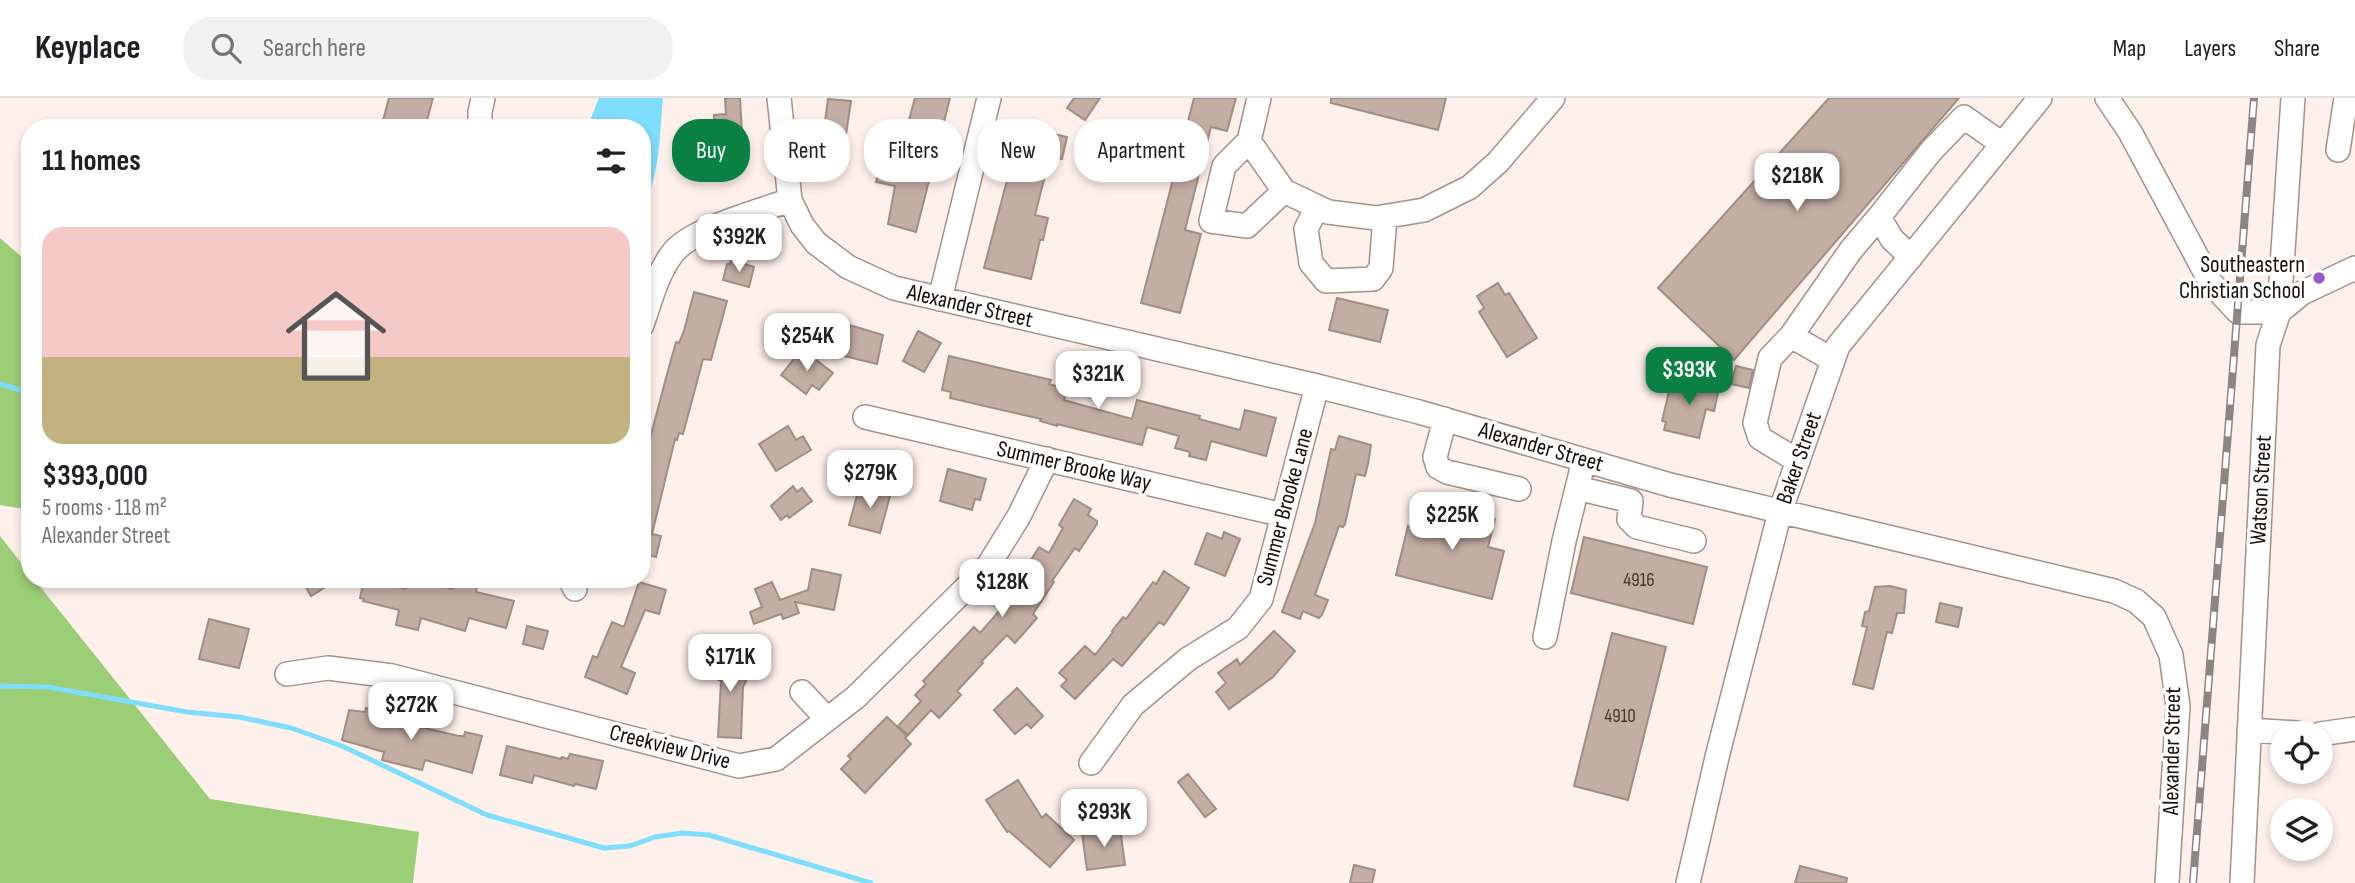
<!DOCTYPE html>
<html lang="en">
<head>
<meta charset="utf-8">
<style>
  :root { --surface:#fff; --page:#f2f2f2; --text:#202124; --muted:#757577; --line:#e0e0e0; --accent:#0b8043 }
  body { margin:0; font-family:"Sofia Sans Condensed",sans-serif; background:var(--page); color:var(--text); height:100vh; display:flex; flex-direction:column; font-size:26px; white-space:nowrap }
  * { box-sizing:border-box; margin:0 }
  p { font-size:23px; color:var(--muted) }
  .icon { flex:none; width:38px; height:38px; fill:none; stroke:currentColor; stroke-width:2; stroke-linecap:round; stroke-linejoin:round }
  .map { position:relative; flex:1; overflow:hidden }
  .side { position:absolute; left:21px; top:21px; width:630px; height:469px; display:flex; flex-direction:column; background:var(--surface); border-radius:28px; box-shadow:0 4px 10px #0003 }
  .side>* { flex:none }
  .hud { position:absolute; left:672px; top:21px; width:665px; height:63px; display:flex; gap:14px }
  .buttons { position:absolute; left:2270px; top:623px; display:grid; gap:14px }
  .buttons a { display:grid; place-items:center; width:63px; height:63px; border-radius:50%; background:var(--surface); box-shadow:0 4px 10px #0003; font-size:35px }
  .price { position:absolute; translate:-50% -60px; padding:0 16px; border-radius:14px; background:#fff; color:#222; font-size:23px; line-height:46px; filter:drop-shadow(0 2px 4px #0008) }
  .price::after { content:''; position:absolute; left:50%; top:42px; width:21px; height:16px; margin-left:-10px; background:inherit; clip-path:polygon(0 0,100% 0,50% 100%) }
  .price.on { background:var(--accent); color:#fff }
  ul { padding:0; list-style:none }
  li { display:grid; align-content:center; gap:14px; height:371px; padding:0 21px }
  li span { display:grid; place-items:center; height:217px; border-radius:21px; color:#555 }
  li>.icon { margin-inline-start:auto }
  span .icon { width:126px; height:126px; fill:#fffc; stroke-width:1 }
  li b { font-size:30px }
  h2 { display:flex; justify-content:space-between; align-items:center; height:84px; padding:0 21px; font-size:30px }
  .chip { padding:0 24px; border-radius:28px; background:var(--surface); box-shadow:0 4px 10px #0003; font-size:24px; line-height:63px }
  .chip.on { background:var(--accent); color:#fff }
  header { display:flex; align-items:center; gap:42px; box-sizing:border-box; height:98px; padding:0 35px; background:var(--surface); border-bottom:2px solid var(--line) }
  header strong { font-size:33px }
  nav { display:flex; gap:38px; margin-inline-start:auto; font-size:24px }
  .search { width:490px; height:63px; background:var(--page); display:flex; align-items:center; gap:18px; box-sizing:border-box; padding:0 24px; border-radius:28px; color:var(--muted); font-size:26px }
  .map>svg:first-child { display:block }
</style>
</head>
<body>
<header>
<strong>Keyplace</strong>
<div class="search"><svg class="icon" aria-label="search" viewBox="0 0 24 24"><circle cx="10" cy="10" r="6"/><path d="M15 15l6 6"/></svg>Search here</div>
<nav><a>Map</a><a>Layers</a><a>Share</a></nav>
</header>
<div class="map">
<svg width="2355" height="785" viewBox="0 0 2355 785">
  <rect width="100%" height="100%" fill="#fef0ea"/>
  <path fill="#9ccd77" d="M 0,140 L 30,166 L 30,412 L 0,407 Z
    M 0,438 L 30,476 L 30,481 L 34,481 L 210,701 L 419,734 L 413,785 L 0,785 Z"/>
  <path fill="#7fddfe" d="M 599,0 L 663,0 C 659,39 661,76 642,111 L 642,30 L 587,30 Z"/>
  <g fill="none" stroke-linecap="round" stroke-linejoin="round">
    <path stroke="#7fddfe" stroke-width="5" d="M 0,286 L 30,295
      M 0,588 L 48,589 L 187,614 L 239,619 L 291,630 L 342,648 L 487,717 L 604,750 L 630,748 L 655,739 L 682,735 L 709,737 L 871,785"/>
  </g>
  <path fill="#c3aea4" stroke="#a18d84" stroke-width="2" d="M 389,0 L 433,0 L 425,30 L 381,30 Z
    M 725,0 L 740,0 L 742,35 L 740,38 L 725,39 L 727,78 L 704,79 L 703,58 L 712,58 L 710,24 L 714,24 L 714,17 L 726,16 Z
    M 915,0 L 950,0 L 916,134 L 888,126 L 895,88 L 876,84 L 882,61 L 897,65 Z
    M 1074,0 L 1100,0 L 1085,22 L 1067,10 Z
    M 1194,0 L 1236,0 L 1227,33 L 1211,29 L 1195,92 L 1185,132 L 1201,136 L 1180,215 L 1141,205 Z
    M 1331,0 L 1446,0 L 1438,32 L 1331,5 Z
    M 1829,0 L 1959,0 L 1734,262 L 1658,190 Z
    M 828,1 L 851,3 L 846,37 L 831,35 L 832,32 L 824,31 Z
    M 1024,29 L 1067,39 L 1062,61 L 1050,58 L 1035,117 L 1048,120 L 1043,142 L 1040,142 L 1031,181 L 984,170 L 1010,71 L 1014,72 Z
    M 731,162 L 754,169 L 749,189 L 723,182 L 727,166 L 730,166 Z
    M 1498,185 L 1505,197 L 1509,195 L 1537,240 L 1507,259 L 1479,214 L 1484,210 L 1477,198 Z
    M 694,194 L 727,203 L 711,262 L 703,261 L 683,336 L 679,335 L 677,342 L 675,341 L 652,436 L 661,438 L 656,459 L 642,455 L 642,371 L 666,280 L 676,244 L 679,245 L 684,233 Z
    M 1337,200 L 1388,212 L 1380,244 L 1329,232 Z
    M 846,226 L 883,237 L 877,266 L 836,256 L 843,228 Z
    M 918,233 L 941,245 L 924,274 L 903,263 Z
    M 802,251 L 833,275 L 819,292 L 812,287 L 806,296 L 781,277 Z
    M 949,258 L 1051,282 L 1049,286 L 1067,291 L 1064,302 L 1132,321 L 1137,302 L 1200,318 L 1199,321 L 1240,332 L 1245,312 L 1276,320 L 1266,358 L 1211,343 L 1206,362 L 1189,358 L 1190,354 L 1175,350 L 1179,338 L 1147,329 L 1142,347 L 1057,326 L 1057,328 L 1040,323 L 1041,321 L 950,300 L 951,294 L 942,292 Z
    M 1736,268 L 1753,272 L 1749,290 L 1731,286 Z
    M 1679,280 L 1719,290 L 1714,313 L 1706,311 L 1699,340 L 1664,332 L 1666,324 L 1662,323 L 1671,285 L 1677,287 Z
    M 788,328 L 796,342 L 803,338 L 811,352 L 776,373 L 759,346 Z
    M 1339,338 L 1371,347 L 1368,366 L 1365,378 L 1356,376 L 1345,426 L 1343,429 L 1339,428 L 1315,497 L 1328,502 L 1322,517 L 1319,520 L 1303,513 L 1300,521 L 1282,514 L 1315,425 L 1331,351 L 1335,352 Z
    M 948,371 L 986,381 L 980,402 L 975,401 L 972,412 L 940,403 Z
    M 793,388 L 797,394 L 802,390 L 812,403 L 789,420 L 787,417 L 781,422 L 771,408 Z
    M 859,390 L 890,398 L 880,435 L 849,427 Z
    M 1074,401 L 1091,411 L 1088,417 L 1097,423 L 1097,426 L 1079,453 L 1075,450 L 1052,483 L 1054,484 L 1033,516 L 1037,520 L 1015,545 L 1007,537 L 981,564 L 983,565 L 957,593 L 961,597 L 939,620 L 931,612 L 908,637 L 898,628 L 921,603 L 915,597 L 926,586 L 923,583 L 974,529 L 980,535 L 1001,511 L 996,506 L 1007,494 L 1010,496 L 1039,449 L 1049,455 L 1063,430 L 1059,427 Z
    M 1429,404 L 1495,421 L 1488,449 L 1504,453 L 1492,501 L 1396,477 L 1408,428 L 1422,432 Z
    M 1224,434 L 1240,441 L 1225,478 L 1195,466 L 1207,435 L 1222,441 Z
    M 1584,439 L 1707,469 L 1693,526 L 1571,495 Z
    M 812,471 L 841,477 L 834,512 L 795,504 L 799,515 L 783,521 L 781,516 L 754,526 L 750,514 L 762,509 L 755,491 L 772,484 L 780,502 L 808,492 Z
    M 1164,473 L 1189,490 L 1180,504 L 1164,527 L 1159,524 L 1122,568 L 1113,561 L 1075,601 L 1061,588 L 1067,582 L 1059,575 L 1085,548 L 1095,557 L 1113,534 L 1112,533 L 1123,519 L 1126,521 L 1153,484 L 1156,486 Z
    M 301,481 L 338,481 L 311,498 Z
    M 364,481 L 379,481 L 378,484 L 405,491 L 407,481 L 453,491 L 456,481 L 463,481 L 478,485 L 476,494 L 514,503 L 506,530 L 469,520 L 465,533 L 421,520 L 418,532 L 396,527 L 399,512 L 363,503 L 364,501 L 360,500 Z
    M 639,484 L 666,492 L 659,516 L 645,512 L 621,569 L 635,575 L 627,596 L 585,579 L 593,558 L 597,560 L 612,524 L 624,529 Z
    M 1890,488 L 1906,492 L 1904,515 L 1897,515 L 1892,535 L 1887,534 L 1873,591 L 1853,586 L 1867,529 L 1862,528 L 1865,514 L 1869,513 L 1875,489 Z
    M 1940,505 L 1962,510 L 1958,529 L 1936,524 Z
    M 209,521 L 249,531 L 239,570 L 199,561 Z
    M 527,528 L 548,533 L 543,551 L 523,546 Z
    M 1274,533 L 1295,553 L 1273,579 L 1229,611 L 1216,594 L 1226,585 L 1218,575 L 1237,561 L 1240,567 Z
    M 1612,535 L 1666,549 L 1628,702 L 1574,688 Z
    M 723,551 L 742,561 L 738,568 L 741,570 L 738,574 L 748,579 L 743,589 L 741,640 L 718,639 L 721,583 L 709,577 Z
    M 1017,590 L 1043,618 L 1031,630 L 1027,626 L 1015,636 L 994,612 Z
    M 366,610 L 382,614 L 381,620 L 459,638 L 464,638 L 465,634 L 482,638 L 472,675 L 425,662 L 422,672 L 382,662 L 384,654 L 342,642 L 349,612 L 365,614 Z
    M 887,619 L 907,638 L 905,640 L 911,646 L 865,695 L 841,671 L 851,661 L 848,658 Z
    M 507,648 L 561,661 L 562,659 L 568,661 L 570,656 L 603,663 L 596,691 L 575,686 L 574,688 L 534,677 L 532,685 L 500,677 Z
    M 1188,676 L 1216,711 L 1205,719 L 1178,684 Z
    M 1018,682 L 1042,720 L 1046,716 L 1074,742 L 1050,769 L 1009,733 L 1007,734 L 986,702 Z
    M 1120,730 L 1125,767 L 1087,772 L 1082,735 Z
    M 1354,767 L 1375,772 L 1372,785 L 1350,785 Z
    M 1800,768 L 1847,780 L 1846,785 L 1795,785 Z"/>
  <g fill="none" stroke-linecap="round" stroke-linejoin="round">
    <g stroke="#a49187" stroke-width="26">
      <path id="minor" d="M 779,0 L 790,102 L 802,127 L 816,145 L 848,169 L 894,190 L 1317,288 L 1419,314 L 1670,387 L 2114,493 L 2136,503 L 2154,519 L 2171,557 L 2178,608 L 2167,785
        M 1259,0 L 1249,43 L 1284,93 L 1328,114 L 1376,120 L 1424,112 L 1470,89 L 1498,64 L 1553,0
        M 2107,0 L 2130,34 L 2211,185 L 2238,214 L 2279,214 L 2302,195 L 2355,170
        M 480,30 L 480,14 L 483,0
        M 1249,43 L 1224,68 L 1211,123 L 1247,128 L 1284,93
        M 2338,52 L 2346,0
        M 1317,109 L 1306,131 L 1311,165 L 1326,183 L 1373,181 L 1381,170 L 1385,119
        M 1911,159 L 1892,141 L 1879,119 L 1931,53 L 1964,19 L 2002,46
        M 940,201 L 989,0
        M 642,227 C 650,204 657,176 672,156 C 690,131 760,113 790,102
        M 1791,238 L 1770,260 L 1755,325 L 1760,340 L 1798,363
        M 1833,262 L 1791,238 L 1851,152 L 1879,119
        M 865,319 L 1283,417
        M 1445,321 L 1435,359 L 1438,369 L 1447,374 L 1519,391
        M 1577,390 L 1631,403 L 1629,421 L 1637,429 L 1694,443
        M 570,481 L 575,491
        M 1545,539 L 1564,443 L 1584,362
        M 287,576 L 328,570 L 392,578 L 739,668 L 776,661 L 856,599 L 988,468 L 1019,418 L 1047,361
        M 802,594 L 827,621
        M 2249,632 L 2297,635
        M 2320,636 L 2355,631
        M 1091,665 L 1133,607 L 1188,561 L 1238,530 L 1261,501 L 1317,288
        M 1688,785 L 1718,655 L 1780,414 L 1838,248 L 2040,0
        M 2242,785 L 2268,247 L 2279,214 L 2293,0"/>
    </g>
    <use href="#minor" stroke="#fff" stroke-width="23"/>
    <g stroke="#8f8580" stroke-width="8">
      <path id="rail" d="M 2193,785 L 2254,0"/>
    </g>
    <use href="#rail" stroke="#fff" stroke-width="5" stroke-dasharray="16" stroke-linecap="butt"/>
  </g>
  <circle fill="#9a58ce" stroke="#fff" stroke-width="2.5" cx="2319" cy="180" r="7"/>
  <g text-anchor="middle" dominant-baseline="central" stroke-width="7" stroke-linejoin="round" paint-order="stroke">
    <g font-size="19" fill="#403630">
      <text x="1639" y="482">4916</text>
      <text x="1620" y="618">4910</text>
    </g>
    <g font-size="23" fill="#150e0a" stroke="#fff" text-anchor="end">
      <text x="2305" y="167">Southeastern<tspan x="2305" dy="26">Christian School</tspan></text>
    </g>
    <g font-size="23" fill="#150e0a" stroke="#fff">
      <text transform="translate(970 208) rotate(13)">Alexander Street</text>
      <text transform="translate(1541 349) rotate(16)">Alexander Street</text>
      <text transform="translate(1799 360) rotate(-71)">Baker Street</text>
      <text transform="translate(1074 368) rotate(13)">Summer Brooke Way</text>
      <text transform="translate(2261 392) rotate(-87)">Watson Street</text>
      <text transform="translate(1285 409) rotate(-75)">Summer Brooke Lane</text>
      <text transform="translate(670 649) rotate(14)">Creekview Drive</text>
      <text transform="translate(2172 653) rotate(-89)">Alexander Street</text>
    </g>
  </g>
</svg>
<div class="buttons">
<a><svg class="icon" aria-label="locate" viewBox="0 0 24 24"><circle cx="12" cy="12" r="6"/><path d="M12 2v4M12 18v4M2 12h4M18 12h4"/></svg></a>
<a><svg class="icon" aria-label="layers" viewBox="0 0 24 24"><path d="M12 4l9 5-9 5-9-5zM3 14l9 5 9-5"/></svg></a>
</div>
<b class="price" style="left:1797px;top:115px">$218K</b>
<b class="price" style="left:739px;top:176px">$392K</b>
<b class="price" style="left:807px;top:275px">$254K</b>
<b class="price on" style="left:1689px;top:309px">$393K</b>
<b class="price" style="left:1098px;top:313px">$321K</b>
<b class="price" style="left:870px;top:412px">$279K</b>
<b class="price" style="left:1452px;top:454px">$225K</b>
<b class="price" style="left:1002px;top:521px">$128K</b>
<b class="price" style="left:730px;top:596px">$171K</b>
<b class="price" style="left:411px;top:644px">$272K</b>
<b class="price" style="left:1104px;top:751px">$293K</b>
<div class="hud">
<a class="chip on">Buy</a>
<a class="chip">Rent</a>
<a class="chip">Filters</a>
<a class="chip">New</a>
<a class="chip">Apartment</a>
</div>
<section class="side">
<h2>11 homes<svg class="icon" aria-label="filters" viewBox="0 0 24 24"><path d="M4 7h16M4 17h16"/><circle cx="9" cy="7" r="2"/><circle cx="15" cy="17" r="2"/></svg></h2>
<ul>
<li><span style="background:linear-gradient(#f6c9c9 60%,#c2b280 0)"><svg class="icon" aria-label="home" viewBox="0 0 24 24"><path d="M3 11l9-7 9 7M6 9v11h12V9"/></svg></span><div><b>$393,000</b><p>5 rooms · 118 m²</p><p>Alexander Street</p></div></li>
</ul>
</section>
</div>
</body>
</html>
